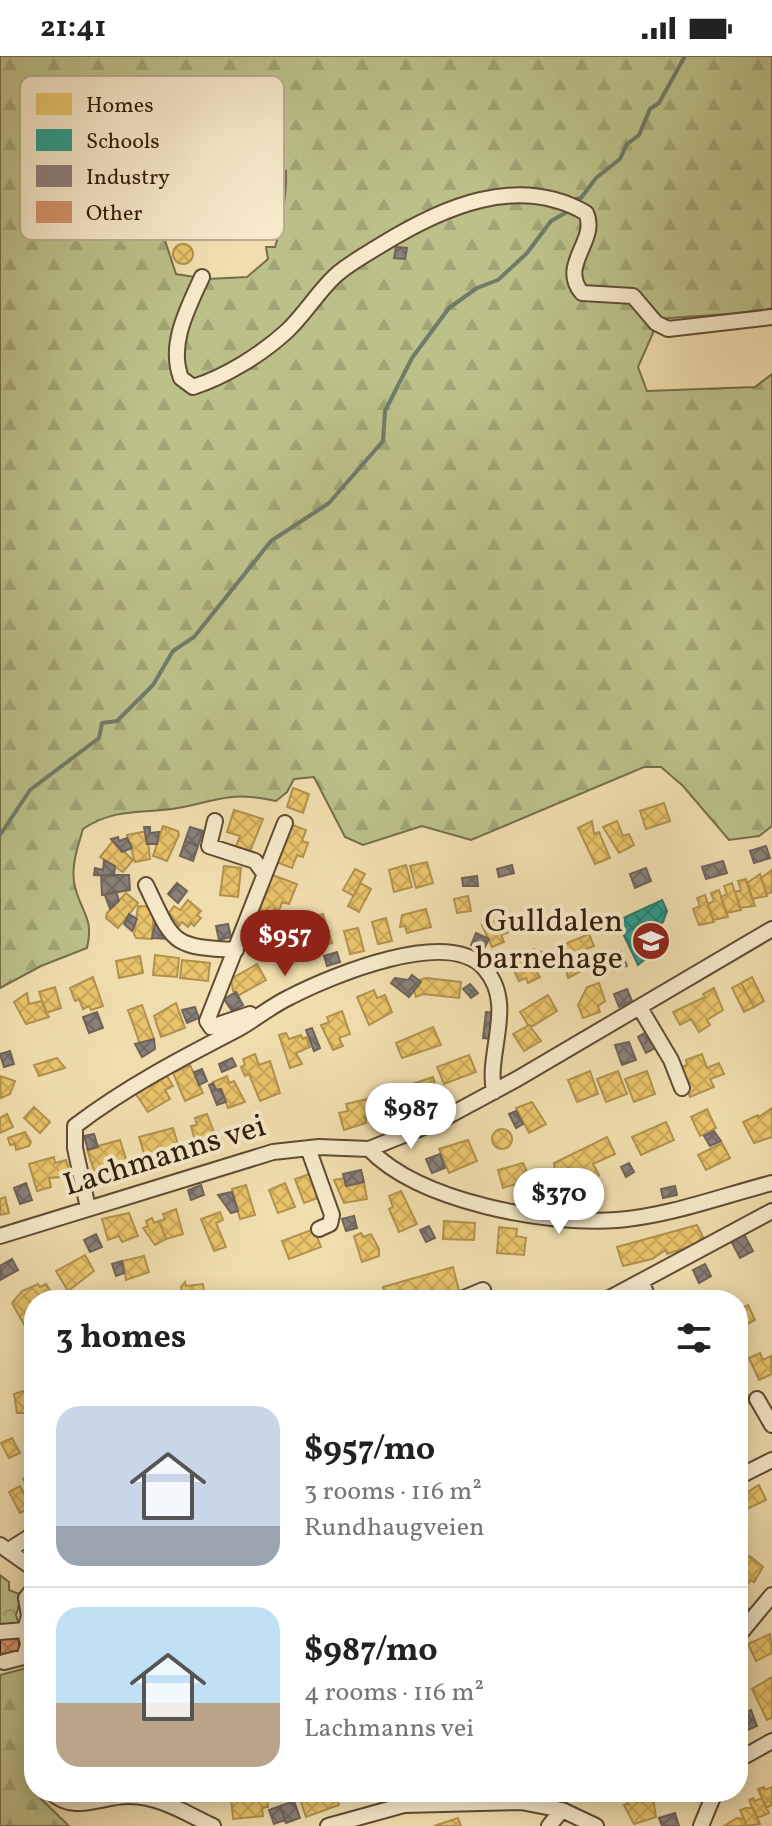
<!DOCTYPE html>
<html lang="en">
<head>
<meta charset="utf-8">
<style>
  :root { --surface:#fff; --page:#f2f2f2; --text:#222; --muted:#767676; --line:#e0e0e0; --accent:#8f2418 }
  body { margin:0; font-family:Vollkorn,serif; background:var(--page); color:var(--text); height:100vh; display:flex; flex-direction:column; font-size:30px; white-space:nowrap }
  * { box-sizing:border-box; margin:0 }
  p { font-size:26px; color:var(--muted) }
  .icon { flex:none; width:44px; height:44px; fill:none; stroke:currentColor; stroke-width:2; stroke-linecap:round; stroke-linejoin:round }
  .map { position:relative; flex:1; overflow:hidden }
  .side { position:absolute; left:24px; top:1234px; width:724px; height:512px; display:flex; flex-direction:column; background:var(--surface); border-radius:32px; box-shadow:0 4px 20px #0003 }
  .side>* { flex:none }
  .price { position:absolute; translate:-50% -68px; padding:0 18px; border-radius:28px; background:#fff; color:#222; font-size:26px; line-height:52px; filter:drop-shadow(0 2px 4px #0008) }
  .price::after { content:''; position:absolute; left:50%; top:48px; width:24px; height:18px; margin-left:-12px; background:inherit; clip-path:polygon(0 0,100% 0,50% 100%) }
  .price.on { background:var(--accent); color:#fff }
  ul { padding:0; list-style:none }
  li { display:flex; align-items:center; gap:24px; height:200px; padding:0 32px }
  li+li { border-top:2px solid var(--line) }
  li span { display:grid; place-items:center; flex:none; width:224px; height:160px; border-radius:24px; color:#555 }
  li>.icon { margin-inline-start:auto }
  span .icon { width:96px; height:96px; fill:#fffc; stroke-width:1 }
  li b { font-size:34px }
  h2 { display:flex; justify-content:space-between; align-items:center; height:96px; padding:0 32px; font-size:34px }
  .status { display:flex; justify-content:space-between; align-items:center; height:56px; padding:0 40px; background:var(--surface); direction:ltr }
  .status svg { height:22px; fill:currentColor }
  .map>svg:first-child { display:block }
</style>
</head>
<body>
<div class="status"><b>21:41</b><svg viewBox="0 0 49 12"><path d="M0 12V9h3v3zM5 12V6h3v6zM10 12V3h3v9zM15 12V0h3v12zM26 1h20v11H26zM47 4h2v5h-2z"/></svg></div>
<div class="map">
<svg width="772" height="1770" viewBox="0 0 772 1770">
  <defs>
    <pattern id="forest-firs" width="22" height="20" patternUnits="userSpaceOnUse" patternTransform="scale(2)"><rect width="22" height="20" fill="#bcc189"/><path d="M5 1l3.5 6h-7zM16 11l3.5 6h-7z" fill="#a2a575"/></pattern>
    <pattern id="park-crowns" width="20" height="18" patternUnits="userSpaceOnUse" patternTransform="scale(2)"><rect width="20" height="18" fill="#bcc189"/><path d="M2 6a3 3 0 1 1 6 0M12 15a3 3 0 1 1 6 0" fill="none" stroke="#a2a575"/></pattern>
    <pattern id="homes-cross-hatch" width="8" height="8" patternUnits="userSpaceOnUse" patternTransform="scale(2)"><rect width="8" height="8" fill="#e9c46a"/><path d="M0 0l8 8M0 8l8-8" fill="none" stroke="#c8a85b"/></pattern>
    <pattern id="schools-cross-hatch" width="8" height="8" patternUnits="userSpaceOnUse" patternTransform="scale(2)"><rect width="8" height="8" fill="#2a9d8f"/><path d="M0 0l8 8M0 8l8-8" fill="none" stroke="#247f73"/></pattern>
    <pattern id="industry-cross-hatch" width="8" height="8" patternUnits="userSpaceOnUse" patternTransform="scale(2)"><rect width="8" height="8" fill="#8a817c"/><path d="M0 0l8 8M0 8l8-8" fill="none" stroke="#716964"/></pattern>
    <pattern id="building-cross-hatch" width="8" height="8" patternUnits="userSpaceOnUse" patternTransform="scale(2)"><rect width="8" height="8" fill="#d49369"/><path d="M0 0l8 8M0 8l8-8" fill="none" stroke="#ac7755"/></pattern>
  </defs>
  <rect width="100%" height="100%" fill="#f1deae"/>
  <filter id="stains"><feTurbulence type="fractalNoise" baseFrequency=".0025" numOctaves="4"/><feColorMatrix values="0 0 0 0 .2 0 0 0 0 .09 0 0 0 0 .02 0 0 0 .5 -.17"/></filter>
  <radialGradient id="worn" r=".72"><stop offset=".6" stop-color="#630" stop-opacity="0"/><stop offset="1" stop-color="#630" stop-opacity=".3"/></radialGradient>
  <path fill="url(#forest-firs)" stroke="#766e4a" stroke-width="2" fill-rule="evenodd" d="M 0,0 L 772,0 L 772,252 L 760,256 L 655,263 L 653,277 L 638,311 L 647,335 L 755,331 L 772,318 L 772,770 L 759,780 L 729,784 L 683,730 L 661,711 L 644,711 L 471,784 L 422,770 L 363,789 L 345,781 L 314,721 L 294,723 L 287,736 L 276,745 C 225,734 218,746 172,753 C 139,757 112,753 83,773 C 78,790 70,812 75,831 C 82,858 94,862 87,892 L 41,910 L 0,932 ZM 286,115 C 287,134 281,174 275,191 L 266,191 L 268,203 L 247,221 L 207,223 L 176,218 L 157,160 L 171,123 L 222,125 Z
    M 34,1610 L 34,1687 L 29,1714 L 34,1736 L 69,1770 L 0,1770 L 0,1619 Z"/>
  <path fill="url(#park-crowns)" stroke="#766e4a" stroke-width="2" d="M 0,1519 L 9,1526 L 9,1534 L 22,1539 L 16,1559 L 19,1569 L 0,1576 Z"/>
  <path fill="url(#homes-cross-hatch)" stroke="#b1924d" stroke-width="2" d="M173 198a10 10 0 1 1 20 0a10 10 0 1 1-20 0Z
    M 293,732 L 309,738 L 303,757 L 287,751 Z
    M 664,747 L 670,765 L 646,773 L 640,755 Z
    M 234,754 L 263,763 L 249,798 L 235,793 L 240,780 L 227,776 Z
    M 592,765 L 594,778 L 599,776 L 610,802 L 595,808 L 578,772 Z
    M 617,765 L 623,780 L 629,778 L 634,789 L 619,797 L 603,771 Z
    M 290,768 L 306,774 L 302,785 L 308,787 L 303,801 L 297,799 L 292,812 L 276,806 Z
    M 163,770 L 178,775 L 179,779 L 167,805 L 153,800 Z
    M 147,775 L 150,803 L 135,806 L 127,779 Z
    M 113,785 L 133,804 L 123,816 L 100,801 Z
    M 427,806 L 433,827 L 416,832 L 410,810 Z
    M 406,809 L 412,831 L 394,836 L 389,814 Z
    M 224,810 L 241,812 L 238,841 L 220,839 Z
    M 355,813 L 365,818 L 354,840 L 343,834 Z
    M 772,814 L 772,836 L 767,838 L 761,822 Z
    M 270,818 L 297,828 L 289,848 L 282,846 L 279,855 L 274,853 L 269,865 L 256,860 Z
    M 760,818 L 767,840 L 752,843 L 747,827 Z
    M 746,823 L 755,850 L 740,852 L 735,836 L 741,834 L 738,825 Z
    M 360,827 L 371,833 L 359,856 L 348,850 Z
    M 732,827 L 741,854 L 726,857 L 721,841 L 727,838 L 724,830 Z
    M 719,834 L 728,861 L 713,864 L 708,848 L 714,845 L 711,837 Z
    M 126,837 L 138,847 L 118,872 L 106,862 L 107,857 Z
    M 705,839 L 714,866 L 699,869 L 693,853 L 700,850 L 697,842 Z
    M 468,840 L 471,855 L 457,857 L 454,843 Z
    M 188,844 L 201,855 L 197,859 L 201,862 L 194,870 L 191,867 L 188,871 L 182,866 L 179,870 L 169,857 L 174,850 L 180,854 Z
    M 138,850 L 154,851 L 152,883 L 136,882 L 134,878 Z
    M 426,853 L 431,871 L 407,877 L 405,870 L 400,871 L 402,859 Z
    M 323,858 L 332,887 L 312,892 L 303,864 Z
    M 507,860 L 512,875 L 501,879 L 504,886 L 492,891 L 482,869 Z
    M 386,862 L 392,885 L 378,888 L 372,866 Z
    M 358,872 L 364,895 L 350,898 L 344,875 Z
    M 287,873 L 294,884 L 288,887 L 292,894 L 281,901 L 278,895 L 272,898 L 265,887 Z
    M 589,878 L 594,890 L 582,895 L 589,911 L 568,922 L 560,890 Z
    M 534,893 L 537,899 L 542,896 L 547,905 L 541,908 L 544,913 L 537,916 L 540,921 L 528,927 L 526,922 L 519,925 L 509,905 Z
    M 155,899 L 179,902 L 177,921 L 153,919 Z
    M 140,900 L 143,917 L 119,922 L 116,905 Z
    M 182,904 L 210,907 L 208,925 L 180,922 Z
    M 257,908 L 266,924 L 239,939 L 233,935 L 231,923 Z
    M 93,921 L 103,950 L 91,954 L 89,950 L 83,953 L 79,943 L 75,945 L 70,932 Z
    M 752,921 L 764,945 L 754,951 L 741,927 Z
    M 426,922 L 461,926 L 459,942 L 423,938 L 416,941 L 412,927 Z
    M 599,927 L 605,945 L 598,950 L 600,956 L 583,962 L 578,949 L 587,931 Z
    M 741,927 L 754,951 L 744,956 L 732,932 Z
    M 55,931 L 61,952 L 46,957 L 39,936 Z
    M 714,932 L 723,954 L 707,964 L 710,969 L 699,976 L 691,963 L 680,969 L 673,956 L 705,941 L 703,938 Z
    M 374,934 L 377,942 L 385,939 L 392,956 L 369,969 L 357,941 Z
    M 27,937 L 29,948 L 42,945 L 49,961 L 26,968 L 14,946 Z
    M 548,939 L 557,955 L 533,970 L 528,969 L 520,956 Z
    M 176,947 L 185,972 L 161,981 L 154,960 Z
    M 142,949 L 154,983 L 140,988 L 128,954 Z
    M 342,955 L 350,978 L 339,982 L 343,990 L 333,994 L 321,969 L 329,966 L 327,961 Z
    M 529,969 L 541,985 L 524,995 L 513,978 Z
    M 433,971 L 441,989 L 402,1002 L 396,987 Z
    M 286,977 L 289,983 L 301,979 L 303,983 L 306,981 L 310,991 L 296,997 L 302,1008 L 290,1012 L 279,979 Z
    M 255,998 L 259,1009 L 270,1005 L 280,1037 L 260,1045 L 249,1018 L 245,1020 L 241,1011 L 245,1009 L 243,1003 Z
    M 702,998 L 707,1012 L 719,1007 L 724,1018 L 710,1023 L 714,1031 L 690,1041 L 679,1012 L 687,1009 L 686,1004 Z
    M 469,999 L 476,1016 L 444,1028 L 437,1011 Z
    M 57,1002 L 65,1012 L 39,1020 L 34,1009 Z
    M 190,1009 L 203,1037 L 185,1045 L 173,1017 Z
    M 590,1015 L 598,1038 L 577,1046 L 568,1024 Z
    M 618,1015 L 627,1038 L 606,1046 L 597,1023 Z
    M 647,1015 L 655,1038 L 634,1046 L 625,1023 Z
    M 0,1020 L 15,1025 L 10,1038 L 1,1042 Z
    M 167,1020 L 173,1030 L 165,1034 L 170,1043 L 148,1056 L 136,1038 Z
    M 227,1020 L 229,1027 L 234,1025 L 245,1046 L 228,1052 L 221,1033 L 216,1034 L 213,1026 Z
    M 433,1021 L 437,1033 L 425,1037 L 428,1046 L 402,1055 L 394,1034 Z
    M 367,1043 L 372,1063 L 365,1062 L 366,1067 L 344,1074 L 339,1057 L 348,1055 L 346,1048 Z
    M 532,1046 L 546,1068 L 529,1077 L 516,1052 Z
    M 34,1051 L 50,1066 L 40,1077 L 24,1062 Z
    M 772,1052 L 772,1081 L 754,1087 L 743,1066 L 758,1059 L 759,1061 Z
    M 707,1053 L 716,1072 L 700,1080 L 691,1061 Z
    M 7,1058 L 13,1071 L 0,1077 L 0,1062 Z
    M 207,1058 L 215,1079 L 195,1085 L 191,1070 L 197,1069 L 195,1062 Z
    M 666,1066 L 674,1084 L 641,1099 L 632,1081 Z
    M 173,1072 L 179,1092 L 145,1101 L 139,1081 Z
    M492 1083a10 10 0 1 1 20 0a10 10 0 1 1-20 0Z
    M 25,1076 L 31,1086 L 29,1090 L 16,1094 L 15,1088 L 10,1089 L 8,1082 Z
    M 607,1081 L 615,1098 L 593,1108 L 599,1119 L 591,1129 L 579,1129 L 573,1118 L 562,1124 L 555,1117 L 554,1107 Z
    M 120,1084 L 127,1106 L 96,1121 L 87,1093 Z
    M 468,1084 L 477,1105 L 449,1117 L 439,1093 Z
    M 722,1087 L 730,1102 L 706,1114 L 698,1099 Z
    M 54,1101 L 55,1107 L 66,1104 L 71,1120 L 49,1122 L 51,1131 L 37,1135 L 29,1108 Z
    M 523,1107 L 534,1132 L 522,1136 L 519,1127 L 503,1132 L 498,1114 Z
    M 312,1117 L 321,1141 L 304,1147 L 295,1123 Z
    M 345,1122 L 346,1130 L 364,1126 L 367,1143 L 344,1147 L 334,1124 Z
    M 285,1127 L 295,1151 L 278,1157 L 269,1134 Z
    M 246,1129 L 255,1159 L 240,1163 L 232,1133 Z
    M 401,1135 L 417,1168 L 399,1176 L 389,1153 L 393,1151 L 389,1140 Z
    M 5,1141 L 9,1157 L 0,1159 L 0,1143 Z
    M 176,1153 L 183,1178 L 166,1183 L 159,1165 L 165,1163 L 163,1158 Z
    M 220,1156 L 223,1164 L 216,1167 L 226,1191 L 214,1195 L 201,1163 Z
    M 129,1157 L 138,1180 L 122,1186 L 119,1180 L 108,1184 L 102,1163 Z
    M 152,1162 L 154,1167 L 159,1165 L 166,1183 L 155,1189 L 143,1172 L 148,1170 L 146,1165 Z
    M 444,1165 L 475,1167 L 474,1184 L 443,1183 Z
    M 697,1169 L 703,1181 L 694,1189 L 667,1198 L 666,1194 L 652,1203 L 623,1210 L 617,1191 Z
    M 499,1171 L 517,1173 L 516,1180 L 526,1182 L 524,1199 L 497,1197 Z
    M 314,1173 L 321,1191 L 289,1203 L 282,1185 Z
    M 361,1177 L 363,1181 L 371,1178 L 379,1193 L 379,1200 L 362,1206 L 354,1180 Z
    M 85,1199 L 94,1215 L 68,1235 L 56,1215 Z
    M 144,1200 L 149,1216 L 126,1224 L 123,1205 Z
    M 453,1211 L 459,1235 L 429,1244 L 358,1244 L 384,1236 L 383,1231 Z
    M 185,1226 L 186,1230 L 203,1228 L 205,1244 L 184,1244 L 181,1231 Z
    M 38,1228 L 40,1231 L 46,1228 L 56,1244 L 34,1244 L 33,1284 L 12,1247 L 22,1235 Z
    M 183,1235 L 184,1244 L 163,1244 L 162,1237 Z
    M 748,1249 L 755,1264 L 738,1273 L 738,1254 Z
    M 760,1297 L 763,1304 L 771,1300 L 772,1318 L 759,1324 L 749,1302 Z
    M 743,1332 L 752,1345 L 740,1353 L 738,1336 Z
    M 30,1333 L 34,1335 L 34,1357 L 17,1357 L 14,1338 Z
    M 12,1382 L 20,1397 L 9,1402 L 1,1387 Z
    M 34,1417 L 34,1444 L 23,1423 Z
    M 759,1429 L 766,1444 L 743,1455 L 738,1442 Z
    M 20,1430 L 31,1451 L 20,1457 L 9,1436 Z
    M 740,1498 L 751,1501 L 763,1511 L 754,1526 L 751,1524 L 745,1531 L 738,1525 Z
    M 770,1578 L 772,1597 L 756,1605 L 748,1588 Z
    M 772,1621 L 772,1662 L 767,1664 L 752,1633 Z
    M 764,1731 L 765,1734 L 772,1731 L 772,1749 L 766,1752 L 758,1733 Z
    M 320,1736 L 334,1736 L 339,1749 L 306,1761 L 300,1743 Z
    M 636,1736 L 648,1736 L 650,1743 L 653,1742 L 656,1761 L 634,1768 L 624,1749 L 628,1748 L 625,1739 Z
    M 267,1739 L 268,1751 L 262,1752 L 263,1760 L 233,1763 L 231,1741 Z
    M 753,1742 L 755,1745 L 762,1742 L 769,1757 L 757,1762 L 749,1744 Z
    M 746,1752 L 753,1752 L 760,1768 L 747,1770 L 740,1754 Z
    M 458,1762 L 461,1770 L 434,1770 Z
    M 737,1762 L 744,1763 L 747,1770 L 724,1770 Z"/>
  <path fill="url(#schools-cross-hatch)" stroke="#2c7667" stroke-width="2" d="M 662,844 L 667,855 L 663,866 L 644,876 L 654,896 L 638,909 L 617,865 Z"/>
  <path fill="url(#industry-cross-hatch)" stroke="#6f635a" stroke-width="2" d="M 396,191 L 407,192 L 405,203 L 394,202 Z
    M 144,771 L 150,771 L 150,777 L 159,776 L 157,788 L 147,788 Z
    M 190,771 L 203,775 L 198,790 L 185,785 Z
    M 118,781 L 119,785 L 127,782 L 132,792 L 122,796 L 111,783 Z
    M 185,785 L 198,790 L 193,805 L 180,800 Z
    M 766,790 L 770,802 L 754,807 L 750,795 Z
    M 104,804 L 115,810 L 114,820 L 94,819 L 95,812 L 103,814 Z
    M 723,805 L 727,817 L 706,823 L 702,811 Z
    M 512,809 L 514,817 L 499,821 L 497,813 Z
    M 646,812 L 651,825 L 635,832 L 630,818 Z
    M 101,819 L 129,819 L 130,834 L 102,839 Z
    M 477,820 L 478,830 L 463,830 L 462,822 Z
    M 177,827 L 187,835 L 178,847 L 168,838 Z
    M 116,835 L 119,845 L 110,853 L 105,839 Z
    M 129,858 L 137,863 L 132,875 L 124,868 Z
    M 155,868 L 161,869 L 169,883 L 152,882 Z
    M 228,868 L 231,881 L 219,884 L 216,870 Z
    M 476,877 L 489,883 L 483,895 L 471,889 Z
    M 621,895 L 627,910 L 614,915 L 608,901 Z
    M 337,896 L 340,906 L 327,910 L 324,900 Z
    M 412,919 L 421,926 L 409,941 L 391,927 L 395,922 L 408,924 Z
    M 470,928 L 478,937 L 471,942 L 463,933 Z
    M 627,933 L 632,945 L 619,951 L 614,938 Z
    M 236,936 L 243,949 L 232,955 L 224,943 Z
    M 195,951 L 199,962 L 187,967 L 182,954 Z
    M 97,956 L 103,972 L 89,977 L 83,961 Z
    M 486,956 L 495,957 L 492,983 L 483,982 Z
    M 312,972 L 320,992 L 314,995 L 306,974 Z
    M 650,974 L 659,990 L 646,997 L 638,981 Z
    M 154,983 L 155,993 L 142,1001 L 135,988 Z
    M 629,986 L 636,1004 L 622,1009 L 615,989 Z
    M 10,995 L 14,1008 L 4,1011 L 0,998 Z
    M 232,1002 L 236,1010 L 222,1016 L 219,1008 Z
    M 202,1013 L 207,1025 L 199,1029 L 194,1016 Z
    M 213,1027 L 216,1034 L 221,1033 L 226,1046 L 217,1049 L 209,1029 Z
    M 516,1055 L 523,1068 L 516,1072 L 509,1058 Z
    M 714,1075 L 721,1085 L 710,1090 L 704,1080 Z
    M 94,1078 L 98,1091 L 88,1094 L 84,1080 Z
    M 440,1098 L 445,1112 L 432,1117 L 426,1103 Z
    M 136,1101 L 140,1113 L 128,1117 L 126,1104 Z
    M 153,1102 L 156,1115 L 144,1117 L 141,1105 Z
    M 629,1107 L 634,1116 L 626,1121 L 621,1111 Z
    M 361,1114 L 364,1126 L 346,1130 L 343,1118 Z
    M 26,1127 L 32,1144 L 20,1148 L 14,1132 Z
    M 201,1129 L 204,1139 L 191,1144 L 188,1134 Z
    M 675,1130 L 677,1139 L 663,1142 L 661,1133 Z
    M 232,1136 L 238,1155 L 231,1157 L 218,1139 Z
    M 354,1160 L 357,1172 L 346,1175 L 342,1163 Z
    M 429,1170 L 435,1182 L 426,1186 L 420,1174 Z
    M 96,1178 L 102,1191 L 90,1196 L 84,1184 Z
    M 744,1178 L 753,1195 L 740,1202 L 731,1185 Z
    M 12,1203 L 18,1214 L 0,1224 L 0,1210 Z
    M 122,1205 L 124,1217 L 116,1220 L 112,1208 Z
    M 705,1208 L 711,1220 L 699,1227 L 693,1214 Z
    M 741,1546 L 751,1555 L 741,1568 L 738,1550 Z
    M 751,1654 L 757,1670 L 746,1675 L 739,1659 Z
    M 294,1745 L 300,1762 L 286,1767 L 280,1750 Z
    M 280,1750 L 285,1764 L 274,1768 L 269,1754 Z
    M 675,1757 L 679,1770 L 662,1770 L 659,1762 Z"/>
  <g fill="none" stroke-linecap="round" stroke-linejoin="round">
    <path stroke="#707c69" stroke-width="4" d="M 572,144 L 581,142 L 596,122 L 620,103 L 627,88 L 639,79 L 650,53 L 659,47 L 685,0
      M 0,779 L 30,734 L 99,682 L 102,667 L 117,665 L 153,629 L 173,595 L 194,581 L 271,485 L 329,447 L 383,385 L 385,355 L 412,302 L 449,252 L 477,232 L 498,224 L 527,197 L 551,165 L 567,156"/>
  </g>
  <path fill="url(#building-cross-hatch)" stroke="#2f1c0a" stroke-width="2" d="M 19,1580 L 20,1598 L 0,1600 L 0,1582 Z"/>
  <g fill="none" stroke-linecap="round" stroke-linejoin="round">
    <g stroke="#604c33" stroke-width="18">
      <path id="minor" d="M 202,221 C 188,252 168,288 181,322 L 193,331 C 225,321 262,298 287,275 C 305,258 317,237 335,220 C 348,208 365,199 381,189 C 441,152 517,117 586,157 C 599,184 558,209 582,237 L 633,240 L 656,267 L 668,273 L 772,261
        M 215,765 L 209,790 L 255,805 L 263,816
        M 146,829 C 174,887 170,891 236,894
        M 640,952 L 671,1004 L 682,1032
        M 250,958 L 211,971 L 207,965 L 285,767
        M 308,1092 L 332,1159 L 330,1168 L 319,1173
        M 369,1093 C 420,1146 546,1169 617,1164 C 669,1160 722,1140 772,1127
        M 88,1152 L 75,1092 L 75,1070 C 126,1031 182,1002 238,973 C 256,963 271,950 290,941 C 331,920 449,870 485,913 C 516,949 486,995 494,1036
        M 0,1180 L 273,1096 L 319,1091 L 369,1093 L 439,1065 L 517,1023 L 772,873
        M 642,1225 L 648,1244
        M 459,1244 L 483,1234
        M 606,1244 L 772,1155
        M 757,1343 L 772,1369
        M 738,1421 L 772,1404
        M 0,1489 L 34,1513
        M 9,1494 L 34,1478
        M 0,1576 L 25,1574 L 29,1560 L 26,1542 L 34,1532
        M 738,1580 L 772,1539
        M 4,1606 L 24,1601 L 28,1589 L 25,1574
        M 738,1704 L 772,1685
        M 51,1736 C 74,1759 102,1739 130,1740 C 162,1741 185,1757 213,1770
        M 167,1747 L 179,1736
        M 328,1770 L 404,1749 L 521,1746 L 562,1754 L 596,1770
        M 549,1770 L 562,1754
        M 701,1770 L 715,1736"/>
    </g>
    <use href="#minor" stroke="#f6eaca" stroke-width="14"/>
  </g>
  <defs>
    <g id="school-disc" transform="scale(2)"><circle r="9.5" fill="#8f2418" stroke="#f6eaca"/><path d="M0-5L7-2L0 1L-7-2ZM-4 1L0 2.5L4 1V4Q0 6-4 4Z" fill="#fff"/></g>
  </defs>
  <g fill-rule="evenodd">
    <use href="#school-disc" x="651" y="885"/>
  </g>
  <g text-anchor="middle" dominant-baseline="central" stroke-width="8" stroke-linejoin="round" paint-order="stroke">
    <g font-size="32" fill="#2f1c0a" stroke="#f6eaca" text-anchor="end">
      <text x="623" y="867">Gulldalen<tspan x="623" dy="37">barnehage</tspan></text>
    </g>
    <g font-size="32" fill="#2f1c0a" stroke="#f6eaca">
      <text transform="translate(165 1101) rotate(-17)">Lachmanns vei</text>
    </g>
  </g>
  <rect x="20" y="20" width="264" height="164" rx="12" fill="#f6eaca" stroke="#baac90" stroke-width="2"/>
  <rect x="36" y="37" width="36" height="22" fill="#e9c46a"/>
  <rect x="36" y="73" width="36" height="22" fill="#2a9d8f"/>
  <rect x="36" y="109" width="36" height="22" fill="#8a817c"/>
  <rect x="36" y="145" width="36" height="22" fill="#d49369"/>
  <g font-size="22" fill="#2f1c0a">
    <text x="86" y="56">Homes</text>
    <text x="86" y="92">Schools</text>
    <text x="86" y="128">Industry</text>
    <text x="86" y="164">Other</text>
  </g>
  <rect width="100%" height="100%" filter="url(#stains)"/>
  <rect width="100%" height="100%" fill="url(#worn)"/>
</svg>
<b class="price on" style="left:285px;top:922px">$957</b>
<b class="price" style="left:411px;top:1095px">$987</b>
<b class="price" style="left:559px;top:1180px">$370</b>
<section class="side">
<h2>3 homes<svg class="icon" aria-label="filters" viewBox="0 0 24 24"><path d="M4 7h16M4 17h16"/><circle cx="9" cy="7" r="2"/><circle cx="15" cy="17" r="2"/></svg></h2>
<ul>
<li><span style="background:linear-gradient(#c9d6e8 75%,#9aa5b1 0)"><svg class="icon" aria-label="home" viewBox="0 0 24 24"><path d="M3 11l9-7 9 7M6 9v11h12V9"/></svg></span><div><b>$957/mo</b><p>3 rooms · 116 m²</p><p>Rundhaugveien</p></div></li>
<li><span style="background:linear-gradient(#bfe0f5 60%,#b9a48a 0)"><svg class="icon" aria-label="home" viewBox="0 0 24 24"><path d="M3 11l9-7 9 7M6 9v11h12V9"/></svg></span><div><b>$987/mo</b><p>4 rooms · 116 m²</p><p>Lachmanns vei</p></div></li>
</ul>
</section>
</div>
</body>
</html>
